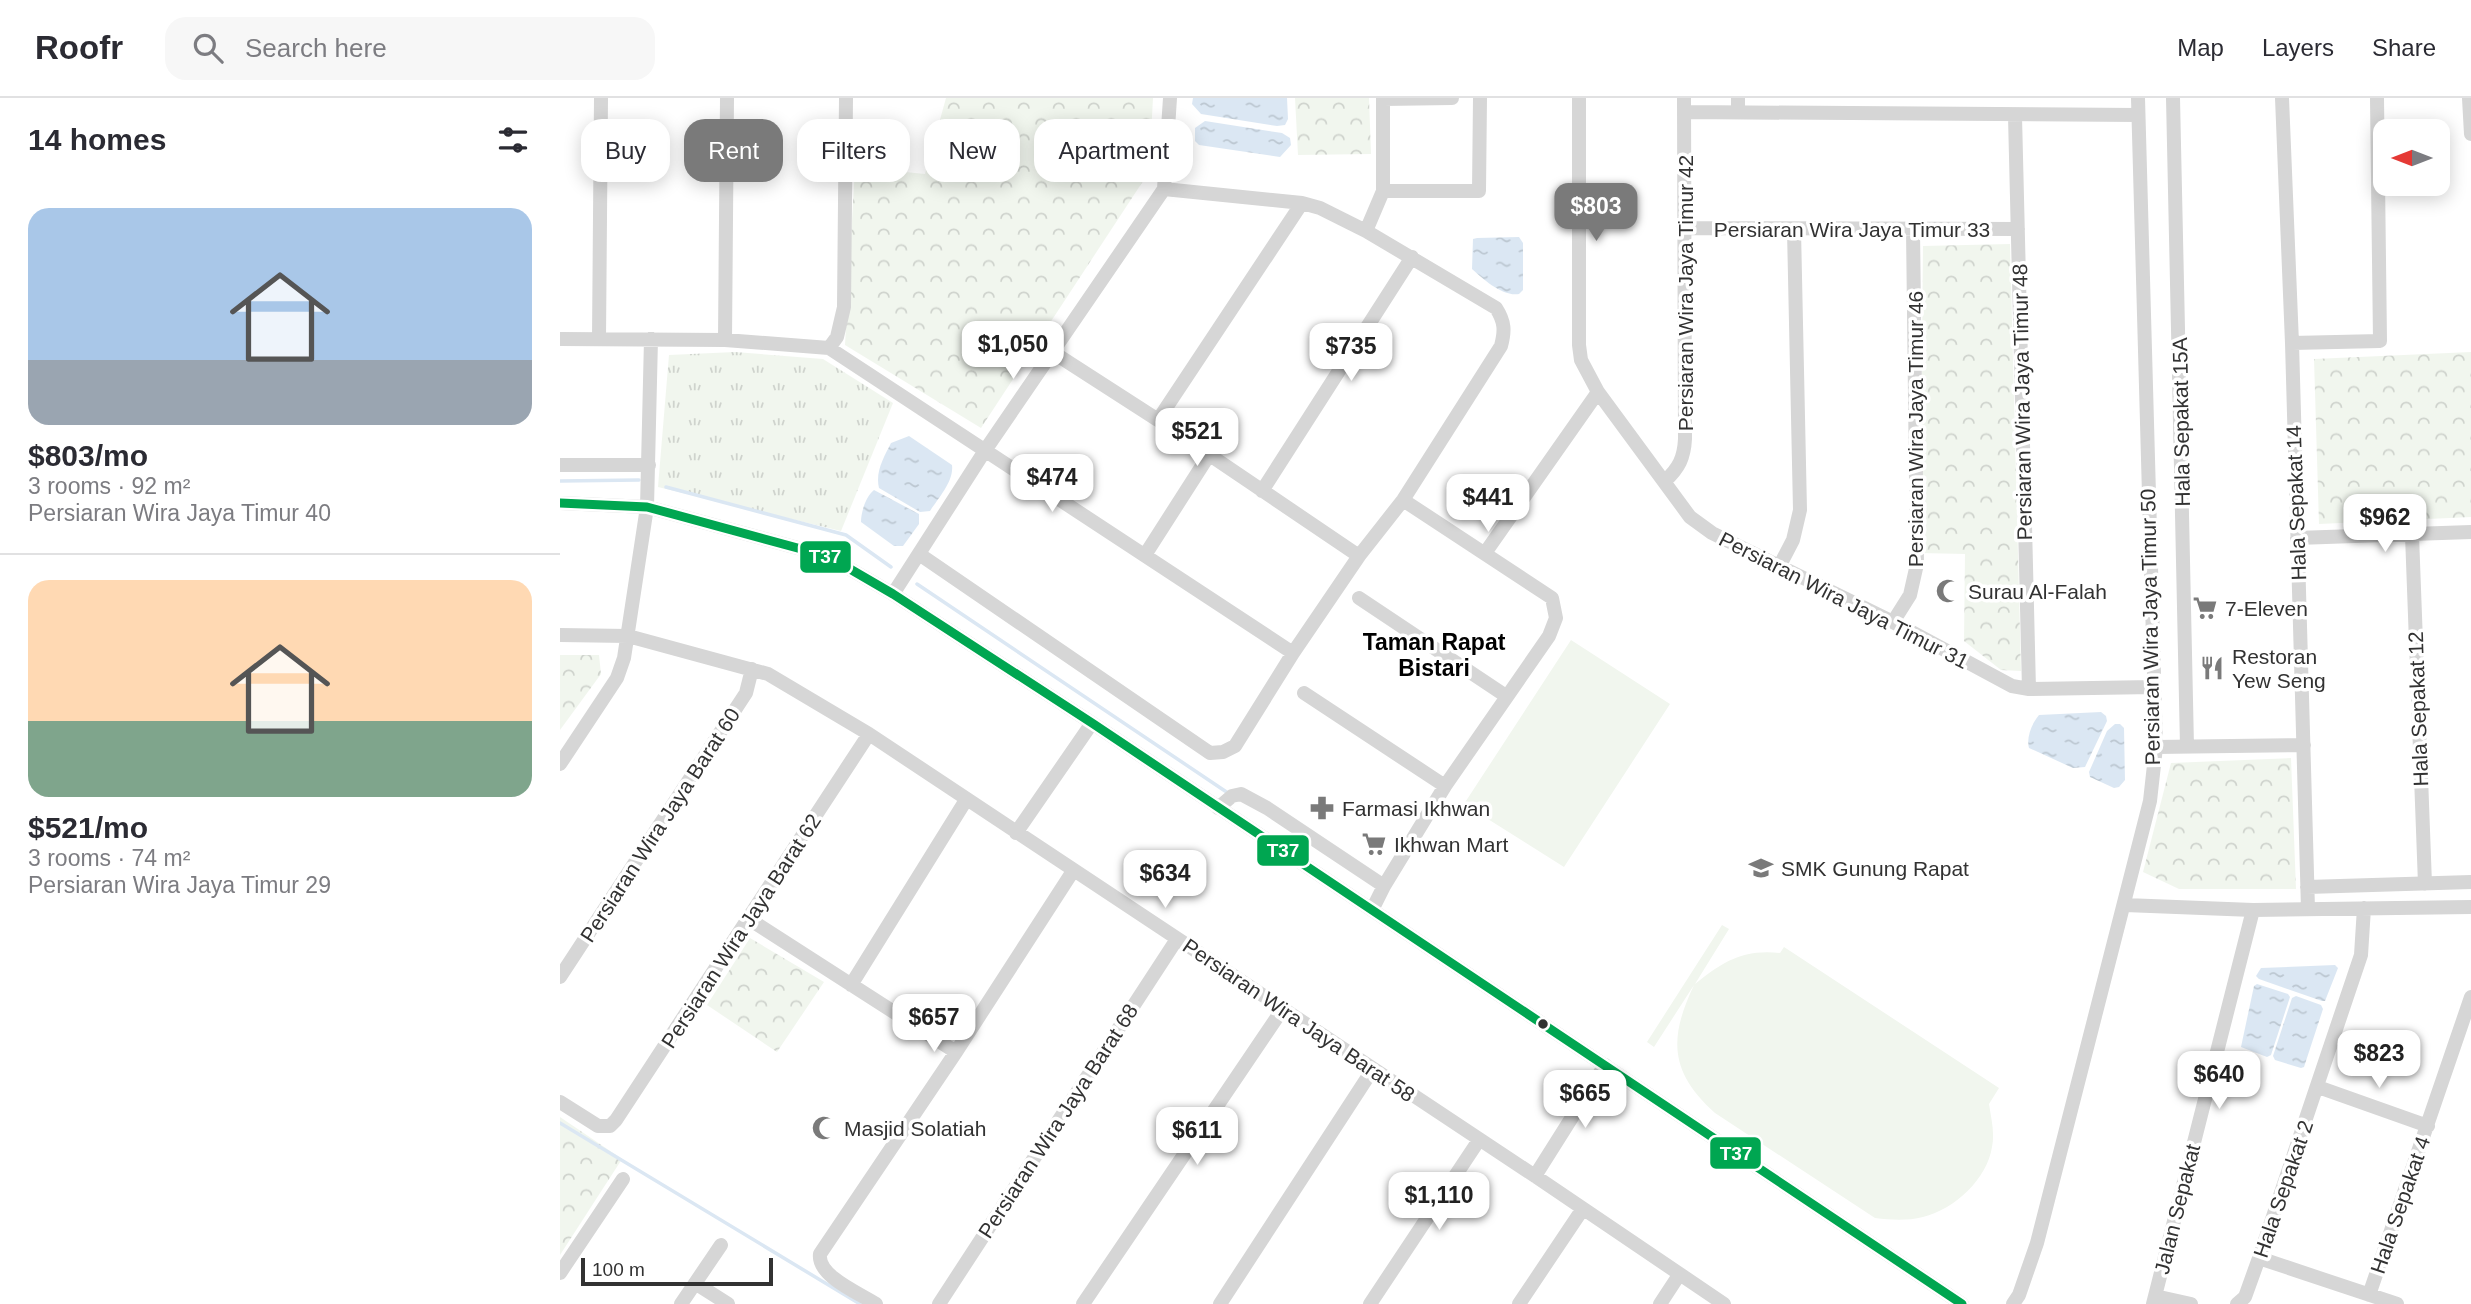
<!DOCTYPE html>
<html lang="en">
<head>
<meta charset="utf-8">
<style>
  :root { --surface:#fff; --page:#f7f7f7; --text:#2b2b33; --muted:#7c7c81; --line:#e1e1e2; --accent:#7a7a7a }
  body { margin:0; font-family:Helvetica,sans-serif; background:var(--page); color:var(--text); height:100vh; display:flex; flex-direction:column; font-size:26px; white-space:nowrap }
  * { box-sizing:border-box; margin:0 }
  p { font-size:23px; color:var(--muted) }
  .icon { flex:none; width:38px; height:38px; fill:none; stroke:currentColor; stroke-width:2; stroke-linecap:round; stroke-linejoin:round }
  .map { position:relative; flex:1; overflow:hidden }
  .details { display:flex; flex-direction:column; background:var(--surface); width:560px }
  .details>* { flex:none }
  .hud { position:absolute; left:21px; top:21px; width:665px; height:63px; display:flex; gap:14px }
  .needle { width:46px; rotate:270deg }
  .tools { position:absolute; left:1813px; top:21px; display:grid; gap:14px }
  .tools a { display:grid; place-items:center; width:77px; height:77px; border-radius:14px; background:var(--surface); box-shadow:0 4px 18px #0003; font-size:35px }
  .scale { position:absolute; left:21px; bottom:18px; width:192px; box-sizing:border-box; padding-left:7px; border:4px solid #323232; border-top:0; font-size:19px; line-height:24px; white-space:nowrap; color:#323232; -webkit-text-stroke:5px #fff; paint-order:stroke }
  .price { position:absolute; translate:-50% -60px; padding:0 16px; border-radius:14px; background:#fff; color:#222; font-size:23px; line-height:46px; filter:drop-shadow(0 2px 4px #0008) }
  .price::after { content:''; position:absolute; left:50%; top:42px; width:21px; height:16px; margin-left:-10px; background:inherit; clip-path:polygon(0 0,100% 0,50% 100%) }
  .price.current { background:var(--accent); color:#fff }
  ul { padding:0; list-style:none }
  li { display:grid; align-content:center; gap:14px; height:371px; padding:0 28px }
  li+li { border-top:2px solid var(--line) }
  li span { display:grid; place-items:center; height:217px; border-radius:21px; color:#555 }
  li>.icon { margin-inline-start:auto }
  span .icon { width:126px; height:126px; fill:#fffc; stroke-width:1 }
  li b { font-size:30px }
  h2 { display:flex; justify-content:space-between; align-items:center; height:84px; padding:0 28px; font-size:30px }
  .pill { padding:0 24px; border-radius:21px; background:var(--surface); box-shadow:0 4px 18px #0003; font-size:24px; line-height:63px }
  .pill.current { background:var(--accent); color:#fff }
  header { display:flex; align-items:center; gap:42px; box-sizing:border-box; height:98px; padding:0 35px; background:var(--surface); border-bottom:2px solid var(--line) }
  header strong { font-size:33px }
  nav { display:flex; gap:38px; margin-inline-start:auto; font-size:24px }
  .search { width:490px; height:63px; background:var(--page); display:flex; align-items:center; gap:18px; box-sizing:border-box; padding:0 24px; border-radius:21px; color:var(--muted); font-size:26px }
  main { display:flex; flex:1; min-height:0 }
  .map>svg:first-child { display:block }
</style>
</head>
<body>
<header>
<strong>Roofr</strong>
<div class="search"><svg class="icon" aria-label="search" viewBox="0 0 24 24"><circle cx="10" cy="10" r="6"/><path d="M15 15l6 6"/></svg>Search here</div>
<nav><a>Map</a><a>Layers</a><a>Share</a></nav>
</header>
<main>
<section class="details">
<h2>14 homes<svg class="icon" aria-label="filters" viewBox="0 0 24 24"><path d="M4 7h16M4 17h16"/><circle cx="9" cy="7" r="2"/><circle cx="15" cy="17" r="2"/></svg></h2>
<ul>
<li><span style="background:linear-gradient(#a9c7e8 70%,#9aa5b1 0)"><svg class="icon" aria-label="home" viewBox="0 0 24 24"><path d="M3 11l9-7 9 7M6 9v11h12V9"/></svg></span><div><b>$803/mo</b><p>3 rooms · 92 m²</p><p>Persiaran Wira Jaya Timur 40</p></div></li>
<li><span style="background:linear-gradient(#ffd9b3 65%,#7fa58c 0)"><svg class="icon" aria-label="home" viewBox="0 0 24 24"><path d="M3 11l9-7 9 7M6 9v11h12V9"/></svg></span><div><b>$521/mo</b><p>3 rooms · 74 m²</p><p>Persiaran Wira Jaya Timur 29</p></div></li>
</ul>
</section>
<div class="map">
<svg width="1911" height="1206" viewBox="0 0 1911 1206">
  <defs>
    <pattern id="grass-tufts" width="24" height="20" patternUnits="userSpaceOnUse" patternTransform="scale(1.75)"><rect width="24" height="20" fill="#f1f6ee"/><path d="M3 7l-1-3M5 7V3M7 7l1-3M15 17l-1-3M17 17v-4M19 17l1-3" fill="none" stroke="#cfd3cd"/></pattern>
    <pattern id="park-crowns" width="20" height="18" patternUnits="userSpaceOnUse" patternTransform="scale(1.75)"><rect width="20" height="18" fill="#f1f6ee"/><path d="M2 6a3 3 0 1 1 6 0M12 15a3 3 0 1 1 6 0" fill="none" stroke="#cfd3cd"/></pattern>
    <pattern id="water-ripples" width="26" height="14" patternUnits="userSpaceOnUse" patternTransform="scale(1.75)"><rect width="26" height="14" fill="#dbe7f3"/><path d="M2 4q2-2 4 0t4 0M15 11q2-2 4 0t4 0" fill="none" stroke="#bcc7d1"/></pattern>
  </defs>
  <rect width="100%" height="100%" fill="#fff"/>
  <path fill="url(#grass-tufts)" d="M 175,254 L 263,261 L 333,305 L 281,433 L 98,389 L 109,257 Z"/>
  <path fill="url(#park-crowns)" d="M 386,0 L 593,0 L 589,74 L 421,330 L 285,247 L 295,69 L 365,76 Z
    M 735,0 L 809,0 L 811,56 L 738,57 Z
    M 1450,146 L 1461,573 L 1441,572 L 1404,543 L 1405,456 L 1360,455 L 1363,148 Z
    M 1911,254 L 1911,419 L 1759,426 L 1754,261 Z
    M 0,557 L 39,557 L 41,576 L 0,632 Z
    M 1731,660 L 1736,791 L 1619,791 L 1583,774 L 1611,665 Z
    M 190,840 L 264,884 L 217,954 L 147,907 Z
    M 0,1019 L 62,1061 L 0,1157 Z"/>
  <path fill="#f1f6ee" d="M 1011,542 L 1110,606 L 1004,769 L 904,706 Z
    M 1162,827 L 1169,831 L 1135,886 C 1163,864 1182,851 1220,855 L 1224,849 L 1439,990 L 1429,1006 C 1431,1020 1435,1034 1432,1049 C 1427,1081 1395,1111 1363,1119 C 1347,1123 1331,1122 1315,1120 L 1155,1015 C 1109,973 1109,940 1134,887 L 1094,949 L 1087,944 Z"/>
  <path fill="url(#water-ripples)" d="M 633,0 L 727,0 L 728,21 L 725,27 L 717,28 L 641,16 L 632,6 Z
    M 645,23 L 722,35 L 730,40 L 731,47 L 720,59 L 639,47 L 635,43 L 635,30 Z
    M 959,139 L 963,145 L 963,192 L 959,196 C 943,199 923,181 912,171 L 913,141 L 917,140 Z
    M 349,338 L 392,367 C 394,383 379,399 370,413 L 360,414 L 319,390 C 315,374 324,359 331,345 Z
    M 314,392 L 359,416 L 359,426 L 343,448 L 334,448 L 301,424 C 301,414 306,398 314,392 Z
    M 1541,614 L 1546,618 L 1547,623 L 1525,669 L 1513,670 L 1469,650 C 1466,640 1472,625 1479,617 Z
    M 1555,626 L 1560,626 L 1564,630 L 1565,682 L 1559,689 L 1554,690 L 1530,679 L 1529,674 L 1547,633 Z
    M 1775,867 L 1778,870 L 1765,903 L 1762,903 L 1699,881 L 1696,878 L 1701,870 Z
    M 1697,886 L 1728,896 L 1730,899 L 1711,957 L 1707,959 L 1681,949 L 1694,888 Z
    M 1736,898 L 1761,907 L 1763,911 L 1744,969 L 1741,970 L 1715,962 L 1713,958 L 1732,900 Z"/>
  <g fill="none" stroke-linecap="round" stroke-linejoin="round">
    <path stroke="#dbe7f3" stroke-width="3.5" d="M 0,383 L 79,382
      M 106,389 L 286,437 L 331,469
      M 357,486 L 668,695
      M 0,1025 L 300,1206"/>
    <path stroke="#d6d6d6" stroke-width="14" d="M 1019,0 L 1019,247 L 1021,262 L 1038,294 L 1130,419 L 1152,435 L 1333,524 L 1452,588 L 1469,591 L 1593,589
      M 1178,0 L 1178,14
      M 1613,0 L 1627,648
      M 1722,0 L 1732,245 L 1748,811
      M 1909,0 L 1911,36
      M 823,1 L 892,0
      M 1124,14 L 1578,17
      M 1455,18 L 1469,591
      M 823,93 L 919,93 L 920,0
      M 1126,130 L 1458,131
      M 806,133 L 823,93 L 823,0
      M 39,240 L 41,0
      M 0,241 L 165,242 L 269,250 L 733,555
      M 165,242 L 167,0
      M 1732,245 L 1820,243 L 1817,0
      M 269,250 L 277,239 L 284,209 L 286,0
      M 494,255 L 598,322 L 799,458
      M 598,322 L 742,105
      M 0,367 L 89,367
      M 1105,383 C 1119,370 1124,360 1125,341 L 1124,0
      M 702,393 L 852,159
      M 0,405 L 87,409 L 256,455 L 278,464 L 333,496 L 532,625 L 1402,1206
      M 1852,437 L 1865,786
      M 1737,440 L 1911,434
      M 925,455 L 1038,294
      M 359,456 L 650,655 L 663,654 L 675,648 L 733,555 L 799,458 L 843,402 L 941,248 C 945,233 945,224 936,210 L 806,133 L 760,110 L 742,105 L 604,91
      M 585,457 L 649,357
      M 1220,467 L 1233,442 L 1240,412 L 1234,132
      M 333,496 L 426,351 L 604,91 L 610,0
      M 799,500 L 946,598
      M 1333,524 L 1350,497 L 1357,466 L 1353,131
      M 0,537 L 68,538 L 208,576 L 309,636 L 975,1078 L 1164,1206
      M 744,595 L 885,688
      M 1596,649 L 1744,647
      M 0,666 L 57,580 L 64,560 L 87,409 L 91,241
      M 658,710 L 672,698 L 681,696 L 707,710 L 824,788
      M 456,735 L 532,625
      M 1747,789 L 1911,784
      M 1565,807 L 1693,812 L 1911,809
      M 812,812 L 824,788 L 885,688 L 989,538 L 996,520 L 992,500 L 843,402
      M 189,821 L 396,954
      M 0,879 L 186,595 L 192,571
      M 291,887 L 406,702
      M 1758,989 L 1868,1028
      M 0,1004 L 38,1028 L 50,1028 L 56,1022 L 309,636
      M 975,1078 L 1045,967
      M 1699,1160 L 1837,1206
      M 0,1175 L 63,1081
      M 135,1185 L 168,1206
      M 1809,1197 L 1911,899
      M 1595,1198 L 1631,1206
      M 121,1206 L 161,1147
      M 316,1206 C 299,1195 257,1178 260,1156 L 396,954 L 513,773
      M 379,1206 L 617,841
      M 523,1206 L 722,912
      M 660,1206 L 813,971
      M 810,1206 L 919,1042
      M 959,1206 L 1022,1112
      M 1100,1206 L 1119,1177
      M 1453,1206 L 1459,1197 L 1477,1145 L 1590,703 L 1596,649 L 1578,0
      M 1593,1206 L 1693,812
      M 1677,1206 L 1685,1199 L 1699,1160 L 1801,857 L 1804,810"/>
    <g stroke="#fff" stroke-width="14">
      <path id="bus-1" d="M 0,405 L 87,409 L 256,455 L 278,464 L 333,496 L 532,625 L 1402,1206"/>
    </g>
    <use href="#bus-1" stroke="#00a651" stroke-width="9"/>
  </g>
  <defs>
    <g id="mosque-bare" transform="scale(1.89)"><path d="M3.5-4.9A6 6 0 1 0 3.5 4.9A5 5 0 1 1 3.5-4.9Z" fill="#7a7a7a" stroke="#fff" stroke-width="2.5" paint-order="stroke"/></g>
    <g id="supermarket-bare" transform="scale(1.89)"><path d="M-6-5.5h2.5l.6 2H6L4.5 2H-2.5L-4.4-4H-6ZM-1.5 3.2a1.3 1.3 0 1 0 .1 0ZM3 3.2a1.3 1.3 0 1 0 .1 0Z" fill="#7a7a7a" stroke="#fff" stroke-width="2.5" paint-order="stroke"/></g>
    <g id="restaurant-bare" transform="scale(1.89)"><path d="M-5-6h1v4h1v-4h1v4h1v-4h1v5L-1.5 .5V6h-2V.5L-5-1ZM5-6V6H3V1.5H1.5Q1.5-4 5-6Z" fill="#7a7a7a" stroke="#fff" stroke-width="2.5" paint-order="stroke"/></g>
    <g id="pharmacy-bare" transform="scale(1.89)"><path d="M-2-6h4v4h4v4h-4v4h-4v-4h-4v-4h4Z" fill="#7a7a7a" stroke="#fff" stroke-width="2.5" paint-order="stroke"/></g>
    <g id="school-bare" transform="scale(1.89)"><path d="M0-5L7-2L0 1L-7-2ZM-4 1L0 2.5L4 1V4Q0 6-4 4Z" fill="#7a7a7a" stroke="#fff" stroke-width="2.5" paint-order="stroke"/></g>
  </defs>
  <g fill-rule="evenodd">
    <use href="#mosque-bare" x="1388" y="493"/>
    <use href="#supermarket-bare" x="1645" y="510"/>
    <use href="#restaurant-bare" x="1652" y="570"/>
    <use href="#pharmacy-bare" x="762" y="710"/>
    <use href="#supermarket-bare" x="814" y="746"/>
    <use href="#school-bare" x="1201" y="770"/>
    <use href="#mosque-bare" x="264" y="1030"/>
  </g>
  <circle fill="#323232" stroke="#fff" stroke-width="2.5" cx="983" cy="926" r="6"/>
  <g text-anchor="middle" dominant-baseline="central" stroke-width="7" stroke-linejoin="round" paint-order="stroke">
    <g font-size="21" fill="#323232" stroke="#fff">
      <text x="1292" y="131">Persiaran Wira Jaya Timur 33</text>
      <text transform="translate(1125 195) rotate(-90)">Persiaran Wira Jaya Timur 42</text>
      <text transform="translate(1462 304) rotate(-91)">Persiaran Wira Jaya Timur 48</text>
      <text transform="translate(1621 324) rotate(-91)">Hala Sepakat 15A</text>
      <text transform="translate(1355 331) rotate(-90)">Persiaran Wira Jaya Timur 46</text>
      <text transform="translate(1736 405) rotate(-92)">Hala Sepakat 14</text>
      <text transform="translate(1284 502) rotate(27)">Persiaran Wira Jaya Timur 31</text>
      <text transform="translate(1590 529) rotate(-91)">Persiaran Wira Jaya Timur 50</text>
      <text transform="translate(1858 611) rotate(-92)">Hala Sepakat 12</text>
      <text transform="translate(100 727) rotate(-57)">Persiaran Wira Jaya Barat 60</text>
      <text transform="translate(181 833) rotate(-57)">Persiaran Wira Jaya Barat 62</text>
      <text transform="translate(739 922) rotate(34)">Persiaran Wira Jaya Barat 58</text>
      <text transform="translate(498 1023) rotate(-57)">Persiaran Wira Jaya Barat 68</text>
      <text transform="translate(1723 1091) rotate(-71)">Hala Sepakat 2</text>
      <text transform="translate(1840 1107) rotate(-71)">Hala Sepakat 4</text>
      <text transform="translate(1617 1111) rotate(-76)">Jalan Sepakat</text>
    </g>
    <g font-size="21" fill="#323232" stroke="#fff" text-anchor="start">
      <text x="1408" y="493">Surau Al-Falah</text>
      <text x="1665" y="510">7-Eleven</text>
      <text x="1672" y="558">Restoran<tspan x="1672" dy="24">Yew Seng</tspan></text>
      <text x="782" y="710">Farmasi Ikhwan</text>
      <text x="834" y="746">Ikhwan Mart</text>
      <text x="1221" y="770">SMK Gunung Rapat</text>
      <text x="284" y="1030">Masjid Solatiah</text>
    </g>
    <g font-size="23" font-weight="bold" fill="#000" stroke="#fff">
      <text x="874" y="544">Taman Rapat<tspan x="874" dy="26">Bistari</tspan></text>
    </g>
  </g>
  <g stroke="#fff" stroke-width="2.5">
    <rect x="239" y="442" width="53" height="34" rx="7" fill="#00a651"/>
    <rect x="696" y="736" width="54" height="33" rx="7" fill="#00a651"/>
    <rect x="1149" y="1038" width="53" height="34" rx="7" fill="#00a651"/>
  </g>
  <g font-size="19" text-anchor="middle" font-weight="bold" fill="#fff">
    <text x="265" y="465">T37</text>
    <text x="723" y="759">T37</text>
    <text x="1176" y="1062">T37</text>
  </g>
</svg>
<div class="tools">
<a><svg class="needle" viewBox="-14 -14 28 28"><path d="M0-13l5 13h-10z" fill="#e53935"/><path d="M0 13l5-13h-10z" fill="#7c7c81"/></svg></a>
</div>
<div class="scale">100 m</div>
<b class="price current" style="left:1036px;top:145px">$803</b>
<b class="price" style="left:453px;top:283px">$1,050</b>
<b class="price" style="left:791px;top:285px">$735</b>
<b class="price" style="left:637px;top:370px">$521</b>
<b class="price" style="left:492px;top:416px">$474</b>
<b class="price" style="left:928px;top:436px">$441</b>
<b class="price" style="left:1825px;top:456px">$962</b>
<b class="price" style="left:605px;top:812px">$634</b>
<b class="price" style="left:374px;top:956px">$657</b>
<b class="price" style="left:1819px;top:992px">$823</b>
<b class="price" style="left:1659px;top:1013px">$640</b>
<b class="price" style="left:1025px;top:1032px">$665</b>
<b class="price" style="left:637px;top:1069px">$611</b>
<b class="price" style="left:879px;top:1134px">$1,110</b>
<div class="hud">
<a class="pill">Buy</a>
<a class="pill current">Rent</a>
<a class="pill">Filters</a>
<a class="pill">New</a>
<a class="pill">Apartment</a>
</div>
</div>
</main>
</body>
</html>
